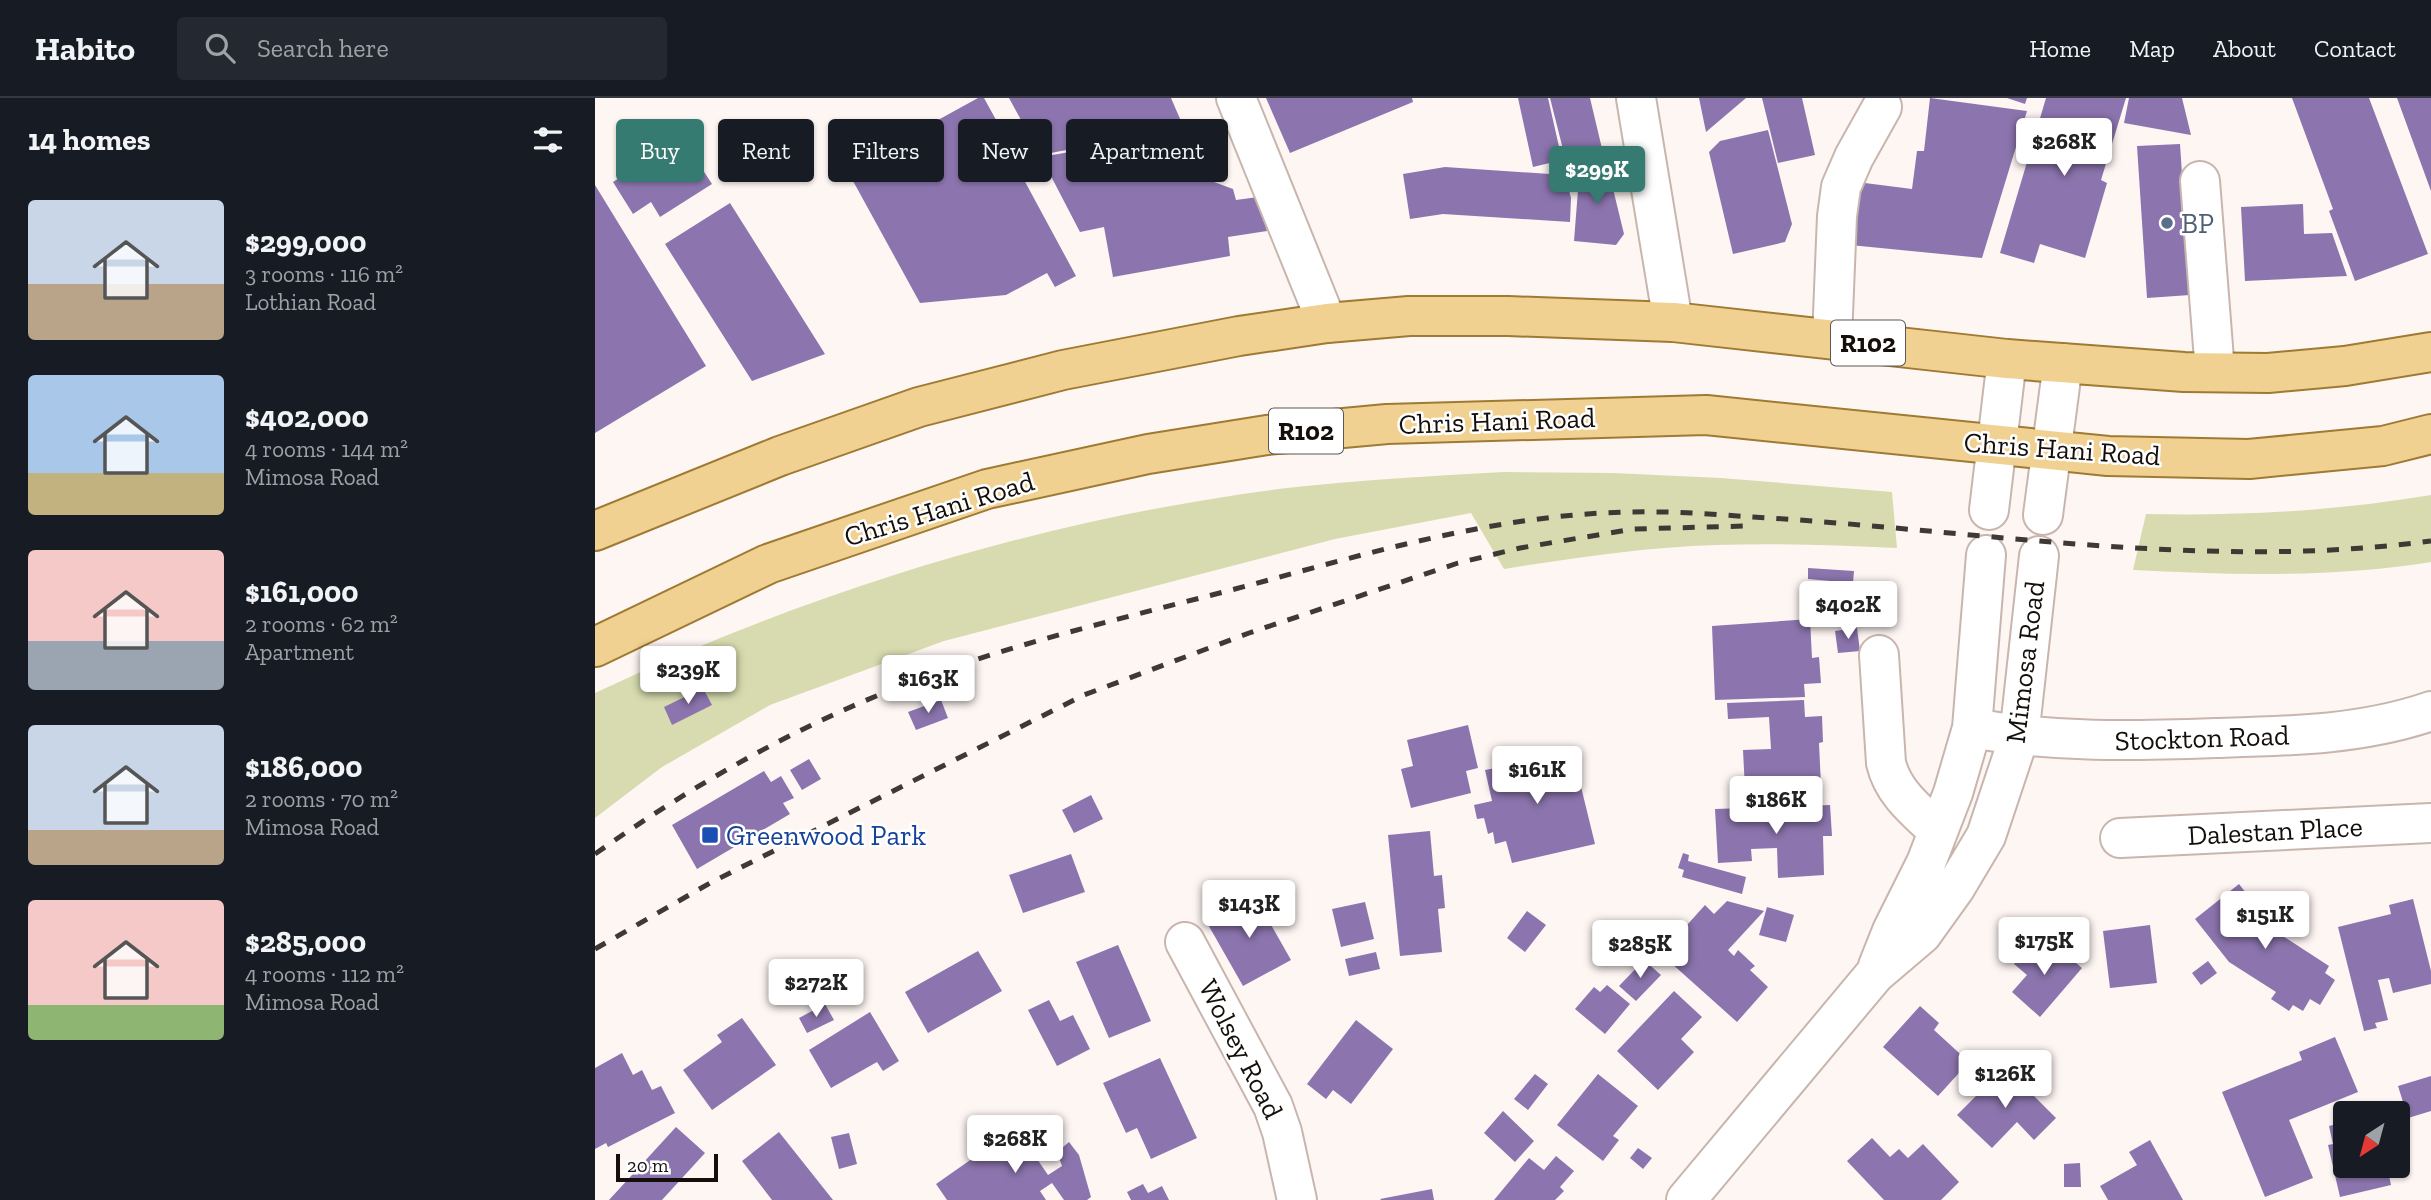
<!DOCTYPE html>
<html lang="en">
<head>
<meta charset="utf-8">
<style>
  :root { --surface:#171b24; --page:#242831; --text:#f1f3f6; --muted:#9ea1a6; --line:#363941; --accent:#367b71 }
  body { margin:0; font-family:"Zilla Slab",serif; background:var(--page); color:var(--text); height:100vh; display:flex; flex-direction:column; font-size:26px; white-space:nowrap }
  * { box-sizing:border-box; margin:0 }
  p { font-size:23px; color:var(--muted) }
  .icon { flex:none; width:38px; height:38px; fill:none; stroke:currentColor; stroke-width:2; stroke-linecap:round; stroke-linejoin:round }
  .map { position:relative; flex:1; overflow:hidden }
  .sheet { display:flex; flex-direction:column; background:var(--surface); width:595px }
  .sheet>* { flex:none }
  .banner { position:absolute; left:21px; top:21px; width:665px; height:63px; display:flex; gap:14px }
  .needle { width:46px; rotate:216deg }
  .controls { position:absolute; left:1738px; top:1003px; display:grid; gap:14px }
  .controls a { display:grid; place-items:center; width:77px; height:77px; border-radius:7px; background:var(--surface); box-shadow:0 2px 5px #0004; font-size:35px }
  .scale { position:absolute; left:21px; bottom:18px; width:102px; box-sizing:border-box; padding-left:7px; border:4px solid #150f0c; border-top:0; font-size:19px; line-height:24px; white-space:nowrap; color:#150f0c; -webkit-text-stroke:5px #fff; paint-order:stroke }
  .price { position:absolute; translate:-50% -60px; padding:0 16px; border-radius:7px; background:#fff; color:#222; font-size:23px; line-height:46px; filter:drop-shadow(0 2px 4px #0008) }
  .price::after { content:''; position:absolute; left:50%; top:42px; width:21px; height:16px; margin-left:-10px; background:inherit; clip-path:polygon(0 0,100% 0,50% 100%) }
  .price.selected { background:var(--accent); color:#fff }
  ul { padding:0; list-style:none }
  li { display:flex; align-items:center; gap:21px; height:175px; padding:0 28px }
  li span { display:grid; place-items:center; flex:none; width:196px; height:140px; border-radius:7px; color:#555 }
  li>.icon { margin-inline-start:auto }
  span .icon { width:84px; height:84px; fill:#fffc; stroke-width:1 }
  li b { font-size:30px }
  h2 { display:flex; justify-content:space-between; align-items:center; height:84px; padding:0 28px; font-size:30px }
  .pill { padding:0 24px; border-radius:7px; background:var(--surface); box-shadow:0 2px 5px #0004; font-size:24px; line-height:63px }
  .pill.selected { background:var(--accent); color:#fff }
  header { display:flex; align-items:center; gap:42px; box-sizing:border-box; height:98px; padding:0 35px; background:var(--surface); border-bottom:2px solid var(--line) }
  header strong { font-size:33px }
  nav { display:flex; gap:38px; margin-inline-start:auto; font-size:24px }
  .search { width:490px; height:63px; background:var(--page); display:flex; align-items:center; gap:18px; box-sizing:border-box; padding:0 24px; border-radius:7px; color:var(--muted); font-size:26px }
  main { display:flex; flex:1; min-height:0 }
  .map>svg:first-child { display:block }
</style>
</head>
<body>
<header>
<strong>Habito</strong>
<div class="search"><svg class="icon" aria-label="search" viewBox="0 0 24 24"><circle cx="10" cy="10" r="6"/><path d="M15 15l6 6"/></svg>Search here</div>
<nav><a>Home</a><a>Map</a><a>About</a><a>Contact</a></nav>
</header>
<main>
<section class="sheet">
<h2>14 homes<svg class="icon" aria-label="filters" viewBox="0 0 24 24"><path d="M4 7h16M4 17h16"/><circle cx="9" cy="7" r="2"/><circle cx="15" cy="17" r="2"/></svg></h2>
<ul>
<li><span style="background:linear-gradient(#c9d6e8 60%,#b9a48a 0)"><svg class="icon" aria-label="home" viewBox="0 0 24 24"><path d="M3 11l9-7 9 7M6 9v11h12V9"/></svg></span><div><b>$299,000</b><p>3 rooms · 116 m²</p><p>Lothian Road</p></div></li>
<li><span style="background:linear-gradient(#a9c7e8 70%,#c2b280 0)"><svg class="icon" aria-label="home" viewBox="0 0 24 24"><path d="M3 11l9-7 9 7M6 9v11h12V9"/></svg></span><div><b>$402,000</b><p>4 rooms · 144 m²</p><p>Mimosa Road</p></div></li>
<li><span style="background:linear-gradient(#f6c9c9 65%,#9aa5b1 0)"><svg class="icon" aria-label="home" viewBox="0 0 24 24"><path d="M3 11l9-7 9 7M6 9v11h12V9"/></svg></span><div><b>$161,000</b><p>2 rooms · 62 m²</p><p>Apartment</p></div></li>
<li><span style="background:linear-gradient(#c9d6e8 75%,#b9a48a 0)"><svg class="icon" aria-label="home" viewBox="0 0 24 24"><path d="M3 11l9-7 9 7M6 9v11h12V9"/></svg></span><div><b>$186,000</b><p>2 rooms · 70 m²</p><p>Mimosa Road</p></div></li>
<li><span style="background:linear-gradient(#f6c9c9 75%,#8fb573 0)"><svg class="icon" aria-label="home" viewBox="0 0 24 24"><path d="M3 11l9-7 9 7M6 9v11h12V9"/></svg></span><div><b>$285,000</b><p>4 rooms · 112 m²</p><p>Mimosa Road</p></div></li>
</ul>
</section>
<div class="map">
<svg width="1836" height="1102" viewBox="0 0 1836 1102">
  <rect width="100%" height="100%" fill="#fef6f3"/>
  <path fill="#d7dbaf" d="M 909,374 L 1018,375 L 1126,380 L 1297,394 L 1302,450 C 1241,447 1181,445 1121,447 C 1050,449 979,460 909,471 L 876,415 L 740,441 L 349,543 L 175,607 L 67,669 L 0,720 L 0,595 C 219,492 451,420 692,390 C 764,382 836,378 909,374 Z
    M 1836,397 L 1836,464 C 1738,480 1637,477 1538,472 L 1551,416 C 1647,418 1741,413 1836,397 Z"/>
  <path fill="#8c75ae" d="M 383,0 L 389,0 L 432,78 L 428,80 L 481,178 L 460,189 L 452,175 L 411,197 L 325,205 L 252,72 Z
    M 414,0 L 576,0 L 589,30 L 445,57 Z
    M 671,0 L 817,0 L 818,4 L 695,55 Z
    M 923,0 L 953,0 L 967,62 L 938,69 Z
    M 955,0 L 995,0 L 1009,59 L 972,67 Z
    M 1104,0 L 1151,0 L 1111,34 Z
    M 1167,0 L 1207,0 L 1220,57 L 1183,65 Z
    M 1335,0 L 1432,13 L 1387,160 L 1255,147 L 1262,84 L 1317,91 L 1322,53 L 1329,53 Z
    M 1412,0 L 1432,0 L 1430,6 Z
    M 1451,0 L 1531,0 L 1506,82 L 1512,85 L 1490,160 L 1445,146 L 1439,165 L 1405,155 Z
    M 1534,0 L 1587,0 L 1596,37 L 1529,25 Z
    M 1697,0 L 1774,0 L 1833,156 L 1760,183 L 1734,113 L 1738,111 Z
    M 1802,0 L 1836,0 L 1836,93 Z
    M 1173,32 L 1197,126 L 1190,144 L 1138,156 L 1114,54 L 1125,43 Z
    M 589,34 L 611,81 L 638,91 L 641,102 L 663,99 L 672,133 L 633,139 L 635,158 L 518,179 L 509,129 L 485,134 L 446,59 Z
    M 87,40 L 117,86 L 65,119 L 56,104 L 38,116 L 18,84 Z
    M 1585,46 L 1595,197 L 1552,200 L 1542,48 Z
    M 1011,62 L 1029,136 L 1021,147 L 979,143 L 983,92 L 978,70 Z
    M 850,69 L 970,77 L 976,100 L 975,124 L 848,116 L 815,121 L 808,76 Z
    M 0,87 L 111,268 L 0,335 Z
    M 135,105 L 230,256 L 157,283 L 70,146 Z
    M 1708,106 L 1709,136 L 1737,135 L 1752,178 L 1650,183 L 1646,109 Z
    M 1213,470 L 1259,473 L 1258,485 L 1213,481 Z
    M 1215,521 L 1217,560 L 1224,559 L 1226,585 L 1209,586 L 1210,599 L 1120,602 L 1117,528 Z
    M 1262,530 L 1265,553 L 1243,555 L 1240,533 Z
    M 108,590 L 117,607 L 77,627 L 69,609 Z
    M 346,602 L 353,620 L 321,632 L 313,614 Z
    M 1209,602 L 1210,619 L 1227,618 L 1228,644 L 1224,645 L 1226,688 L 1150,691 L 1148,652 L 1176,651 L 1174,619 L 1133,621 L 1132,605 Z
    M 873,627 L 883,670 L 871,673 L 876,695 L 816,710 L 806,671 L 818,668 L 812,642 Z
    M 960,651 L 961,655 L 977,652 L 1000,746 L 917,765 L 911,743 L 900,746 L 898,734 L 893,736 L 889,720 L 882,721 L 879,707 L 897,703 L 890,672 L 906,669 L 905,664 Z
    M 214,661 L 226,681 L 207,692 L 195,672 Z
    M 169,673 L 176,684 L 186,678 L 199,700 L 188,705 L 195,716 L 102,771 L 77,727 Z
    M 496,697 L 508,721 L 479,735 L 467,712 Z
    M 1235,707 L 1237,738 L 1228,738 L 1229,777 L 1183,780 L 1182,750 L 1156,751 L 1157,763 L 1123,765 L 1120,711 Z
    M 835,733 L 839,778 L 847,777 L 850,810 L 843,811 L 847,854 L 805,858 L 793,737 Z
    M 1088,755 L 1094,757 L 1093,763 L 1151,779 L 1147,796 L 1087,779 L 1089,772 L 1083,770 Z
    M 476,756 L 490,794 L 428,815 L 414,777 Z
    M 1644,786 L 1678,830 L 1677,831 L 1734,868 L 1730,875 L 1740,882 L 1725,907 L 1715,901 L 1708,913 L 1698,907 L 1694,913 L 1676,901 L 1681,894 L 1634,864 L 1600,821 Z
    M 659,797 L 696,862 L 648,888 L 611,823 Z
    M 1818,801 L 1836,873 L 1836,886 L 1798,895 L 1794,880 L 1783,882 L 1793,922 L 1780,925 L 1782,930 L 1769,933 L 1743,829 L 1796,816 L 1794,807 Z
    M 1132,803 L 1169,813 L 1133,852 L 1139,858 L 1143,852 L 1160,868 L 1155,872 L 1173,889 L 1142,924 L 1066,856 L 1110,807 L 1119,816 Z
    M 770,804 L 779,841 L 746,849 L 737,811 Z
    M 1172,809 L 1199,817 L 1191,844 L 1164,837 Z
    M 932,813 L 951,827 L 930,854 L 912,840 Z
    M 1555,827 L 1562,885 L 1515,890 L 1508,833 Z
    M 1455,843 L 1487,870 L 1445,919 L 1417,894 L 1432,877 L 1419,866 L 1435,847 L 1444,855 Z
    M 523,847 L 556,923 L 514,940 L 481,864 Z
    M 383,853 L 407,893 L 333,935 L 310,894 Z
    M 781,854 L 785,871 L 754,878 L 750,861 Z
    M 1049,862 L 1066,877 L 1041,903 L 1024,888 Z
    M 1613,863 L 1622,875 L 1606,887 L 1597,875 Z
    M 1012,887 L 1035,906 L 1010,936 L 980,911 L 999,889 L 1005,894 Z
    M 1079,893 L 1107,919 L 1086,941 L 1099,954 L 1063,992 L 1022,953 Z
    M 454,902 L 465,923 L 478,917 L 495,951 L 462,968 L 433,912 Z
    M 230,906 L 239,922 L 212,935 L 204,920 Z
    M 1325,908 L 1344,925 L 1339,932 L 1374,964 L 1343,998 L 1288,949 Z
    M 275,914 L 304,963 L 288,973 L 282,964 L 236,990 L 214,952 Z
    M 147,920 L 181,967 L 117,1012 L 88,972 L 127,944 L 122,937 Z
    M 761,922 L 798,951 L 756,1006 L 738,992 L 731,1001 L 712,986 Z
    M 1740,939 L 1763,994 L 1694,1022 L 1718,1080 L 1670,1099 L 1627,994 L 1707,962 L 1704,954 Z
    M 27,955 L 38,977 L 47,972 L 57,992 L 66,988 L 80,1015 L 13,1049 L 11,1045 L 0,1051 L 0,970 Z
    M 565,960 L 602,1040 L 556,1061 L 542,1030 L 531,1035 L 508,985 Z
    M 1410,969 L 1461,1020 L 1439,1042 L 1422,1024 L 1397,1050 L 1362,1017 Z
    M 940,976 L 953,986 L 933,1012 L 919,1001 Z
    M 1003,976 L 1043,1008 L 1018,1038 L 1024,1042 L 1008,1063 L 962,1027 Z
    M 1836,978 L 1836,1013 L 1813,1020 L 1803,988 Z
    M 908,1013 L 939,1043 L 920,1064 L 889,1035 Z
    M 1750,1024 L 1750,1068 L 1792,1068 L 1796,1087 L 1745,1099 L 1733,1047 L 1738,1046 L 1734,1028 Z
    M 81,1029 L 110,1055 L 67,1102 L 14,1102 Z
    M 421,1030 L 453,1077 L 467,1068 L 462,1054 L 474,1044 L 484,1057 L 496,1099 L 492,1102 L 469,1102 L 457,1085 L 445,1093 L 451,1102 L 352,1102 L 341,1086 Z
    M 184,1034 L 238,1102 L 177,1102 L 147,1063 Z
    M 254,1035 L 262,1066 L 244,1071 L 236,1039 Z
    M 1277,1040 L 1295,1059 L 1304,1051 L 1313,1060 L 1328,1046 L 1364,1084 L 1346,1102 L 1289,1102 L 1252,1063 Z
    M 1555,1042 L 1588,1102 L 1513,1102 L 1505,1088 L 1542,1067 L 1534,1054 Z
    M 1043,1050 L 1057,1060 L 1048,1071 L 1035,1060 Z
    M 961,1058 L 979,1073 L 965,1089 L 969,1093 L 960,1102 L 899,1102 L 934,1060 L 949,1072 Z
    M 1485,1065 L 1486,1089 L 1469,1089 L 1469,1066 Z
    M 548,1086 L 553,1095 L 567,1088 L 574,1102 L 536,1102 L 532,1094 Z
    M 837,1091 L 839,1102 L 786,1102 L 785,1101 Z"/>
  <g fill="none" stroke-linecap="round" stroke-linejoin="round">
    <g stroke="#c8b6ae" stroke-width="42">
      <path id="minor" d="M 641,0 L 732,225
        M 1041,0 L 1078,224
        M 1605,83 L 1620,274
        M 1237,241 L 1242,118 L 1246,89 L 1259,59 L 1287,9
        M 1394,412 L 1412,261
        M 1448,417 L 1468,265
        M 1284,557 L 1291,665 C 1298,695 1322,713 1343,733
        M 1377,630 C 1460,645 1537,643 1621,640 C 1693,638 1767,637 1836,613
        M 1525,740 L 1836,725
        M 590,844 L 678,1008 L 687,1034 L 702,1102
        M 1283,868 L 1297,833 L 1331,765 L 1358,695 L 1377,630 L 1391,457
        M 1091,1102 L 1280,876 L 1327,836 L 1360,790 L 1391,738 L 1424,639 L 1444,458"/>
    </g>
    <g stroke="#9e7a33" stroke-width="42">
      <path id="major" d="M 0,433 L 185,358 L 324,309 L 468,272 L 644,238 L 732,225 L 814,218 L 913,218 L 1078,224 L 1412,261 L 1589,274 L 1673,275 L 1750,268 L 1836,254
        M 0,549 L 173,466 L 392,391 L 553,356 L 672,337 L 792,326 L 1111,317 L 1513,358 L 1654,361 L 1788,348 L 1836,336"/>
    </g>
    <use href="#minor" stroke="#fff" stroke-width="38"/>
    <use href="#major" stroke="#f1d191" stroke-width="38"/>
    <path stroke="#3f3936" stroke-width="5" stroke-dasharray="12 12" stroke-linecap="butt" d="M 0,756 C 99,686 205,626 319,583 C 429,542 546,516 659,486 C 791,450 925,411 1063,414 C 1095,414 1127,417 1158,419 C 1383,432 1611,473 1836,443
      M 0,851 L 115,785 L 489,597 L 654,535 L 863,465 L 925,450 L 1038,431 L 1151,428"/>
  </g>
  <circle fill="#5c6f8a" stroke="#fff" stroke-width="2.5" cx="1572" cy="125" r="7"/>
  <rect fill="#1a4fb4" stroke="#fff" stroke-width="2.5" x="106" y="728" width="18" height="18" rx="3.5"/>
  <g text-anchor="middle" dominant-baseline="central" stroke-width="5" stroke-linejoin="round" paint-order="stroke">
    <g fill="#fff" stroke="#5b5755" stroke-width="2">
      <rect x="1236" y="222.5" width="74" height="45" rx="5"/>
      <rect x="674" y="310.5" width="74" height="45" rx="5"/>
    </g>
    <g font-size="26" font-weight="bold" fill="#150f0c">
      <text x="1273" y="245">R102</text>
      <text x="711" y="333">R102</text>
    </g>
    <g font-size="28" fill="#4e5e75" stroke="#fff" text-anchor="start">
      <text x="1586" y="125">BP</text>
    </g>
    <g font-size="28" fill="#150f0c" stroke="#fff">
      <text transform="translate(902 323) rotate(-2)">Chris Hani Road</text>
      <text transform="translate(1467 351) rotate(4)">Chris Hani Road</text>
      <text transform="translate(344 411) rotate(-17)">Chris Hani Road</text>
      <text transform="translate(1430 564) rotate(-83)">Mimosa Road</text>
      <text transform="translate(1607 640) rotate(-2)">Stockton Road</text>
      <text transform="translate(1680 733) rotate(-3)">Dalestan Place</text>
      <text transform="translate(646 951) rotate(63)">Wolsey Road</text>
    </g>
    <g font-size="28" fill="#164399" stroke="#fff" text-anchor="start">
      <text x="131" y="737">Greenwood Park</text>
    </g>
  </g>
</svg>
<div class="controls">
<a><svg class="needle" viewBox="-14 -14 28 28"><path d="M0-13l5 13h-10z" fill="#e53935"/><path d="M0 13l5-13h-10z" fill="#9ea1a6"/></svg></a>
</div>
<div class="scale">20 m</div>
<b class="price" style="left:1469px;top:80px">$268K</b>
<b class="price selected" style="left:1002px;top:108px">$299K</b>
<b class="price" style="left:1253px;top:543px">$402K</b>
<b class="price" style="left:93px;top:608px">$239K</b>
<b class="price" style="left:333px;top:617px">$163K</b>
<b class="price" style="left:942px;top:708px">$161K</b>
<b class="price" style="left:1181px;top:738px">$186K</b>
<b class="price" style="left:654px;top:842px">$143K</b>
<b class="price" style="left:1670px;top:853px">$151K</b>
<b class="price" style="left:1449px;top:879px">$175K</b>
<b class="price" style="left:1045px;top:882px">$285K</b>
<b class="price" style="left:221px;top:921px">$272K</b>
<b class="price" style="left:1410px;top:1012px">$126K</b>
<b class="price" style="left:420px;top:1077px">$268K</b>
<div class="banner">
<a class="pill selected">Buy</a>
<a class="pill">Rent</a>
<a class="pill">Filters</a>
<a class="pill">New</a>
<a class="pill">Apartment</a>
</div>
</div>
</main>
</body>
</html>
